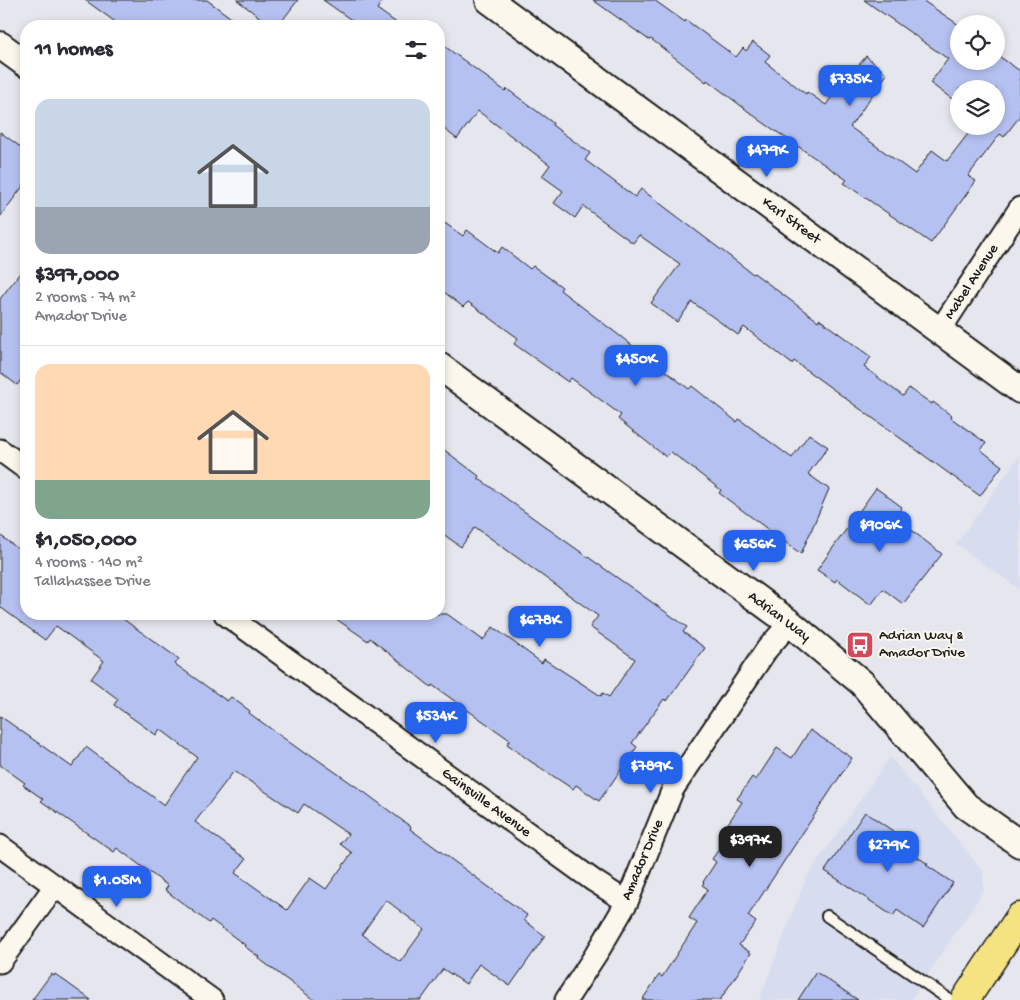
<!DOCTYPE html>
<html lang="en">
<head>
<meta charset="utf-8">
<style>
  :root { --surface:#fff; --page:#f2f2f3; --text:#2b2b33; --muted:#7c7c81; --line:#e1e1e2; --accent:#2563eb }
  body { margin:0; font-family:"Gochi Hand",sans-serif; background:var(--page); color:var(--text); height:100vh; display:flex; flex-direction:column; font-size:19px; white-space:nowrap }
  * { box-sizing:border-box; margin:0 }
  p { font-size:16px; color:var(--muted) }
  .icon { flex:none; width:28px; height:28px; fill:none; stroke:currentColor; stroke-width:2; stroke-linecap:round; stroke-linejoin:round }
  .map { position:relative; flex:1; overflow:hidden }
  .panel { position:absolute; left:20px; top:20px; width:425px; height:600px; display:flex; flex-direction:column; background:var(--surface); border-radius:20px; box-shadow:0 2px 8px #0003 }
  .panel>* { flex:none }
  .tools { position:absolute; left:950px; top:15px; display:grid; gap:10px }
  .tools a { display:grid; place-items:center; width:55px; height:55px; border-radius:50%; background:var(--surface); box-shadow:0 2px 8px #0003; font-size:25px }
  .price { position:absolute; translate:-50% -42px; padding:0 11px; border-radius:10px; background:var(--accent); color:#fff; font-size:16px; line-height:32px; filter:drop-shadow(0 1px 2px #0008) }
  .price::after { content:''; position:absolute; left:50%; top:30px; width:15px; height:11px; margin-left:-8px; background:inherit; clip-path:polygon(0 0,100% 0,50% 100%) }
  .price.on { background:#222; color:#fff }
  ul { padding:0; list-style:none }
  li { display:grid; align-content:center; gap:10px; height:265px; padding:0 15px }
  li+li { border-top:1px solid var(--line) }
  li span { display:grid; place-items:center; height:155px; border-radius:15px; color:#555 }
  li>.icon { margin-inline-start:auto }
  span .icon { width:90px; height:90px; fill:#fffc; stroke-width:1 }
  li b { font-size:21px }
  h2 { display:flex; justify-content:space-between; align-items:center; height:60px; padding:0 15px; font-size:21px }
  .map>svg:first-child { display:block }
</style>
</head>
<body>
<div class="map">
<svg width="1020" height="1000" viewBox="0 0 1020 1000">
  <rect width="100%" height="100%" fill="#e6e7ee"/>
  <filter id="ink" filterUnits="userSpaceOnUse"><feTurbulence type="fractalNoise" baseFrequency=".02" numOctaves="2"/><feDisplacementMap in="SourceGraphic" scale="10" xChannelSelector="R" yChannelSelector="G"/><feConvolveMatrix kernelMatrix="1 2 1 2 8 2 1 2 1" color-interpolation-filters="sRGB"/></filter>
  <g filter="url(#ink)">
    <path fill="#d7dcef" d="M 1020,455 L 1020,590 L 956,544 Z
      M 890,757 L 983,871 L 984,890 L 911,1000 L 759,1000 L 806,878 Z"/>
    <path fill="#b5c1f1" stroke="#1c1c1c" fill-rule="evenodd" d="M 85,0 L 207,0 L 242,26 L 121,26 Z
      M 237,0 L 298,0 L 278,26 L 271,26 Z
      M 323,0 L 383,0 L 377,9 L 401,26 L 360,26 Z
      M 593,0 L 654,0 L 685,22 L 686,20 L 736,57 L 743,48 L 746,51 L 753,42 L 770,55 L 765,62 L 806,94 L 807,92 L 826,105 L 848,73 L 851,75 L 866,56 L 887,74 L 850,127 L 915,174 L 932,150 L 947,161 L 974,126 L 996,126 L 996,89 L 959,89 L 959,104 L 930,83 L 948,59 L 864,0 L 922,0 L 959,25 L 959,61 L 996,61 L 996,54 L 1020,71 L 1020,116 L 1004,137 L 1000,134 L 968,176 L 976,181 L 931,243 L 844,183 L 847,180 L 761,121 L 707,80 L 706,82 L 651,39 L 649,40 Z
      M 439,42 L 505,91 L 507,89 L 553,123 L 552,125 L 590,153 L 585,160 L 635,197 L 641,189 L 753,274 L 754,273 L 818,321 L 819,319 L 871,357 L 864,367 L 903,396 L 909,388 L 932,404 L 933,402 L 952,416 L 951,418 L 986,443 L 981,450 L 1002,466 L 980,496 L 794,361 L 792,364 L 744,327 L 738,335 L 692,302 L 677,322 L 651,303 L 680,264 L 639,235 L 633,243 L 583,206 L 575,218 L 554,203 L 563,191 L 542,176 L 550,165 L 478,111 L 457,139 L 439,125 Z
      M 0,132 L 26,151 L 26,182 L 0,217 Z
      M 439,219 L 463,236 L 467,230 L 498,253 L 502,247 L 530,269 L 533,266 L 562,287 L 560,290 L 689,389 L 692,386 L 737,422 L 739,419 L 792,458 L 809,434 L 828,447 L 808,474 L 829,489 L 801,554 L 719,493 L 721,490 L 671,452 L 666,457 L 618,419 L 621,415 L 571,378 L 568,382 L 514,344 L 518,338 L 468,302 L 463,307 L 439,288 Z
      M 26,265 L 26,373 L 17,385 L 0,372 L 0,299 Z
      M 439,446 L 479,476 L 478,478 L 561,538 L 687,627 L 683,632 L 705,648 L 667,701 L 664,699 L 632,743 L 637,747 L 599,801 L 576,785 L 573,789 L 530,761 L 507,744 L 510,740 L 432,685 L 431,687 L 370,638 L 368,641 L 329,614 L 447,614 L 483,640 L 493,627 L 542,663 L 544,659 L 601,696 L 603,693 L 609,697 L 635,659 L 590,627 L 598,616 L 475,527 L 461,547 L 439,531 Z
      M 876,488 L 902,507 L 895,517 L 942,554 L 903,604 L 883,589 L 871,605 L 837,579 L 835,582 L 817,570 Z
      M 0,535 L 26,555 L 26,614 L 116,614 L 179,659 L 175,664 L 227,701 L 231,697 L 250,711 L 249,713 L 307,755 L 308,753 L 364,792 L 411,827 L 410,829 L 527,915 L 524,920 L 545,936 L 510,986 L 479,964 L 466,984 L 443,969 L 421,1000 L 314,1000 L 258,958 L 259,957 L 244,946 L 245,945 L 211,920 L 209,923 L 165,890 L 168,886 L 117,848 L 114,852 L 41,801 L 43,799 L 23,785 L 25,783 L 0,765 L 0,716 L 72,767 L 86,747 L 164,805 L 197,757 L 160,729 L 156,735 L 114,705 L 118,699 L 91,679 L 104,661 L 56,626 L 45,640 L 0,607 ZM 234,771 L 298,813 L 304,804 L 348,834 L 340,844 L 352,853 L 326,889 L 310,878 L 287,910 L 235,873 L 246,859 L 195,822 ZM 386,900 L 424,929 L 400,962 L 362,934 Z
      M 810,730 L 852,758 L 748,916 L 756,922 L 739,945 L 751,953 L 720,1000 L 642,1000 L 659,975 L 662,977 L 697,923 L 689,918 L 708,889 L 702,885 L 704,883 L 703,882 L 716,862 L 712,859 L 733,829 L 727,825 L 742,802 L 737,799 L 752,777 L 756,780 L 777,748 L 792,758 Z
      M 865,812 L 893,831 L 889,838 L 928,864 L 926,865 L 953,883 L 923,928 L 897,910 L 893,916 L 825,871 Z
      M 816,972 L 858,1000 L 798,1000 Z
      M 51,974 L 54,976 L 55,974 L 91,1000 L 32,1000 Z"/>
    <g fill="none" stroke-linecap="round" stroke-linejoin="round">
      <g stroke="#1c1c1c" stroke-width="14">
        <path id="service" d="M 827,916 L 950,1000"/>
      </g>
      <g stroke="#1c1c1c" stroke-width="25">
        <path id="minor" d="M 940,330 L 1020,208
          M 0,450 L 26,469
          M 225,614 L 594,881 L 627,902
          M 0,846 L 212,1000
          M 0,962 L 55,886
          M 566,1000 L 600,948 L 627,902 L 673,789 L 767,649 L 790,623"/>
      </g>
      <g stroke="#1c1c1c" stroke-width="30">
        <path id="tertiary" d="M 489,0 L 1020,390
          M 0,45 L 26,64
          M 439,366 L 790,623 L 862,683 L 966,806 L 1020,844"/>
      </g>
      <g stroke="#1c1c1c" stroke-width="31">
        <path id="primary" d="M 965,1000 L 1020,917"/>
      </g>
      <use href="#service" stroke="#fbf7ec" stroke-width="10"/>
      <use href="#minor" stroke="#fbf7ec" stroke-width="21"/>
      <use href="#tertiary" stroke="#fbf7ec" stroke-width="26"/>
      <use href="#primary" stroke="#f5e382" stroke-width="28"/>
    </g>
  </g>
  <defs>
    <g id="bus-square" transform="scale(1.4375)"><rect x="-9" y="-9" width="18" height="18" rx="4" fill="#d1495b" stroke="#fbf7ec"/><path d="M-5-6H5V4H4V6H2V4H-2V6H-4V4H-5ZM-3.5-4V0h7V-4ZM-3.5 1.2v1.5H-2V1.2ZM2 1.2v1.5H3.5V1.2Z" fill="#fff"/></g>
  </defs>
  <g fill-rule="evenodd">
    <use href="#bus-square" x="860" y="645"/>
  </g>
  <g text-anchor="middle" dominant-baseline="central" stroke-width="4" stroke-linejoin="round" paint-order="stroke">
    <g font-size="15" fill="#1c1c1c" stroke="#fbf7ec">
      <text transform="translate(791 221) rotate(36)">Karl Street</text>
      <text transform="translate(972 282) rotate(-57)">Mabel Avenue</text>
      <text transform="translate(779 617) rotate(37)">Adrian Way</text>
      <text transform="translate(486 803) rotate(36)">Gainsville Avenue</text>
      <text transform="translate(643 860) rotate(-67)">Amador Drive</text>
    </g>
    <g font-size="15" fill="#1c1c1c" stroke="#fbf7ec" text-anchor="start">
      <text x="879" y="636">Adrian Way &amp;<tspan x="879" dy="17">Amador Drive</tspan></text>
    </g>
  </g>
</svg>
<div class="tools">
<a><svg class="icon" aria-label="locate" viewBox="0 0 24 24"><circle cx="12" cy="12" r="6"/><path d="M12 2v4M12 18v4M2 12h4M18 12h4"/></svg></a>
<a><svg class="icon" aria-label="layers" viewBox="0 0 24 24"><path d="M12 4l9 5-9 5-9-5zM3 14l9 5 9-5"/></svg></a>
</div>
<b class="price" style="left:850px;top:107px">$735K</b>
<b class="price" style="left:767px;top:178px">$479K</b>
<b class="price" style="left:636px;top:387px">$450K</b>
<b class="price" style="left:880px;top:553px">$906K</b>
<b class="price" style="left:754px;top:572px">$656K</b>
<b class="price" style="left:540px;top:648px">$678K</b>
<b class="price" style="left:436px;top:744px">$534K</b>
<b class="price" style="left:651px;top:794px">$789K</b>
<b class="price on" style="left:750px;top:868px">$397K</b>
<b class="price" style="left:888px;top:873px">$279K</b>
<b class="price" style="left:117px;top:908px">$1.05M</b>
<section class="panel">
<h2>11 homes<svg class="icon" aria-label="filters" viewBox="0 0 24 24"><path d="M4 7h16M4 17h16"/><circle cx="9" cy="7" r="2"/><circle cx="15" cy="17" r="2"/></svg></h2>
<ul>
<li><span style="background:linear-gradient(#c9d6e8 70%,#9aa5b1 0)"><svg class="icon" aria-label="home" viewBox="0 0 24 24"><path d="M3 11l9-7 9 7M6 9v11h12V9"/></svg></span><div><b>$397,000</b><p>2 rooms · 74 m²</p><p>Amador Drive</p></div></li>
<li><span style="background:linear-gradient(#ffd9b3 75%,#7fa58c 0)"><svg class="icon" aria-label="home" viewBox="0 0 24 24"><path d="M3 11l9-7 9 7M6 9v11h12V9"/></svg></span><div><b>$1,050,000</b><p>4 rooms · 140 m²</p><p>Tallahassee Drive</p></div></li>
</ul>
</section>
</div>
</body>
</html>
